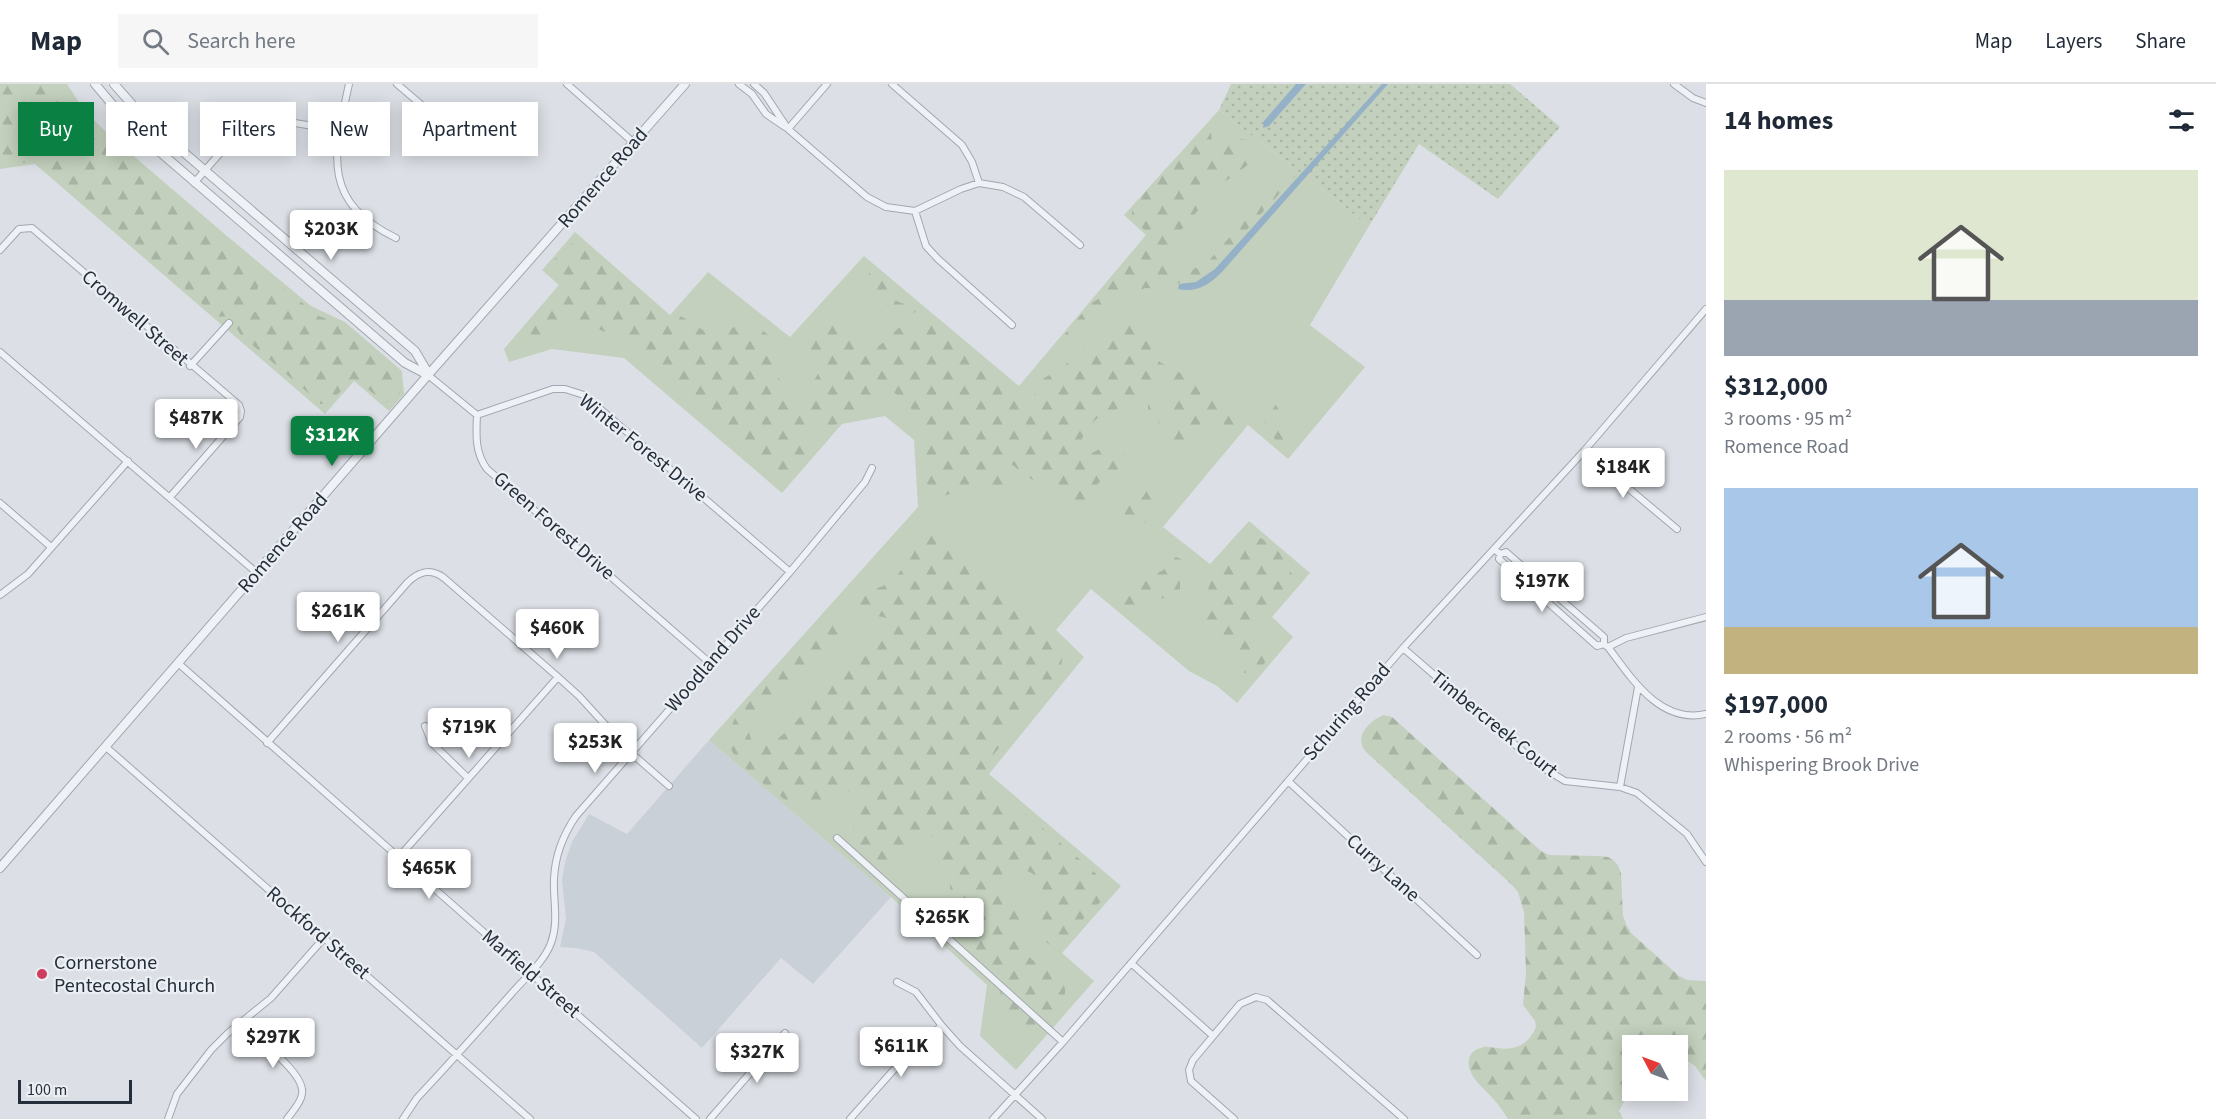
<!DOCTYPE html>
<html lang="en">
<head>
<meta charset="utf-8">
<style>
  :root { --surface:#fff; --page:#f6f6f7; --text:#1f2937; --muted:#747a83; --line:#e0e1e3; --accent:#0b8043 }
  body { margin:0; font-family:"Source Sans 3",sans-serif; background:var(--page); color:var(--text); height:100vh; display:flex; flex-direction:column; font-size:22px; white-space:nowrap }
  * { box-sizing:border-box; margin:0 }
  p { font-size:20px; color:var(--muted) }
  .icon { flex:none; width:33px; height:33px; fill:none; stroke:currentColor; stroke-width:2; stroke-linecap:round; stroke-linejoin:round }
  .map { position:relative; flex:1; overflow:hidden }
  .drawer { display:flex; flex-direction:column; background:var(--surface); width:510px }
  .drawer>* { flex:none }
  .banner { position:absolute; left:18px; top:18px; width:570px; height:54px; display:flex; gap:12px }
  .needle { width:39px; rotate:311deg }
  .fabs { position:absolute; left:1622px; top:951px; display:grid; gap:12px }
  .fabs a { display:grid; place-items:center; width:66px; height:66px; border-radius:0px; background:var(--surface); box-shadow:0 3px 15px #0003; font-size:30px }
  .scale { position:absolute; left:18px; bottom:15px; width:114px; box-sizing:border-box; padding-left:6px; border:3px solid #252f3c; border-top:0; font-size:16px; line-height:21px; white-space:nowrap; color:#252f3c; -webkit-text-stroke:4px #ebeff4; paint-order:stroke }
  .price { position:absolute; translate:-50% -51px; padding:0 14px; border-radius:6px; background:#fff; color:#222; font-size:20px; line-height:39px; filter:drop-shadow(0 2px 3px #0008) }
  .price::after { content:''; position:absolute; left:50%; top:36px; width:18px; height:14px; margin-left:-9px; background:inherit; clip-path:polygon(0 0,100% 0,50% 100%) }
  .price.selected { background:var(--accent); color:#fff }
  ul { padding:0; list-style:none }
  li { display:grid; align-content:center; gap:12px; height:318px; padding:0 18px }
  li span { display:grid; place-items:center; height:186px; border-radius:0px; color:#555 }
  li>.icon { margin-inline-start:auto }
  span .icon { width:108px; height:108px; fill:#fffc; stroke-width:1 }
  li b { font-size:26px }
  h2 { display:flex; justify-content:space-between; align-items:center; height:72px; padding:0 18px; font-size:26px }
  .chip { padding:0 21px; border-radius:0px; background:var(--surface); box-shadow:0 3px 15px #0003; font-size:21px; line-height:54px }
  .chip.selected { background:var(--accent); color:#fff }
  header { display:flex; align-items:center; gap:36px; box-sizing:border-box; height:84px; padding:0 30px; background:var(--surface); border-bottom:2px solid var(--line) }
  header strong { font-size:28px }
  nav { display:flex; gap:33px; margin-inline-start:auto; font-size:21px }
  .search { width:420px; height:54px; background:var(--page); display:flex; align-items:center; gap:15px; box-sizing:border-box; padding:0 21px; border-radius:0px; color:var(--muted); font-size:22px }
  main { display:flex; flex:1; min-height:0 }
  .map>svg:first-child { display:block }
</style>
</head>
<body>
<header>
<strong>Map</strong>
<div class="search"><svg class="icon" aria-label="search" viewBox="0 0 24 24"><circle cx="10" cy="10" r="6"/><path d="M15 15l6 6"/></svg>Search here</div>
<nav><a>Map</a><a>Layers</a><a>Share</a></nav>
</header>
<main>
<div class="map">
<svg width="1706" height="1035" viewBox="0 0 1706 1035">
  <defs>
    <pattern id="forest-firs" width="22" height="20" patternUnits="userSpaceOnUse" patternTransform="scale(1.5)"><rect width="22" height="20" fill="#c3d0bd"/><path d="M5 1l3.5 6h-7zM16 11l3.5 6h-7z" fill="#a7b3a3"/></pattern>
    <pattern id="park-dots" width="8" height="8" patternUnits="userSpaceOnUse" patternTransform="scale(1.5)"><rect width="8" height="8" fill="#c3d0bd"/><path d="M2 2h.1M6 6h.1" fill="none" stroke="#a7b3a3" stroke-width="1.8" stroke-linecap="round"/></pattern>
  </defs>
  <rect width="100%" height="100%" fill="#dce0e6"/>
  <path fill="#cad0d8" d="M 709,656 L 891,813 L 813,900 L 781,874 L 702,964 L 594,868 L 576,864 L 560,863 L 566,835 L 562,796 L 565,778 L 572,758 L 589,730 L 627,750 Z"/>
  <path fill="#c3d0bd" d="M 0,0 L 67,0 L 84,26 L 108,50 L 227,152 L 311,222 L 345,238 L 402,287 L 404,310 L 389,327 L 354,297 L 325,330 L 35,80 L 0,85 Z
    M 1219,26 L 1369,142 L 1310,241 L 1365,283 L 1288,375 L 1248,341 L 1163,443 L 1210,480 L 1249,437 L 1310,489 L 1272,533 L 1293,553 L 1237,619 L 1217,602 L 1189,587 L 1091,505 L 1056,546 L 1084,573 L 989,690 L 1121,802 L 1062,869 L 1094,897 L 1016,986 L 980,952 L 987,901 L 891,813 L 709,656 L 918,423 L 914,356 L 885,332 L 842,340 L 782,409 L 624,274 L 552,265 L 509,278 L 504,265 L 559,201 L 542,186 L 575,148 L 670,231 L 708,188 L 790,253 L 864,172 L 1019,302 L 1146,151 L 1124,131 Z"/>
  <path fill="url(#forest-firs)" d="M 0,0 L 61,0 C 88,46 136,81 177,115 C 190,126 199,140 212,151 C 227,164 247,172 256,190 C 262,202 255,215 246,222 C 237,228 227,235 216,232 L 49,85 C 33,75 18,79 0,82 Z
    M 1208,48 L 1211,49 L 1212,59 L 1216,65 C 1233,60 1241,46 1257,64 L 1257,71 C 1251,81 1224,98 1213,106 C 1206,111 1204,119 1199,125 C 1186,142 1158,163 1179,185 L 1191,186 L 1206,180 L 1286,89 L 1293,87 L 1295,92 L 1209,188 L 1200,194 L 1179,199 L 1165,205 L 1145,204 L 1120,214 L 1112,215 L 1106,209 L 1106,205 L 1148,154 L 1147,148 L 1132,134 L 1132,126 C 1142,110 1192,53 1208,48 Z
    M 579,158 L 665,232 C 671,234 677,230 682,233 C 695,239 698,248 715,247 C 733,245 750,235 767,250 C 782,261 775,281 780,297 C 782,307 787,317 793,326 C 796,329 800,332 803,335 C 814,351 812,372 797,385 C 789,391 782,394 772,391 L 610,250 C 588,240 569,235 547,248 C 539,253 533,260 523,262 C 510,246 552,219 561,207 L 561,199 C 558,195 554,191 553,186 C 551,173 568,159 579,158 Z
    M 874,187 L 887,198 L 895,216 L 901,219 L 916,219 L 919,223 L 917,228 L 903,231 L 887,226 L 876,229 L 872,223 L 867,193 L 870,188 Z
    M 278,203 L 286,206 L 319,232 L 350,244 L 374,265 L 387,284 L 400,297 C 402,307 400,313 390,318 L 383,317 L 356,296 L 352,295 C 342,302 334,321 321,320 L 241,251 L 237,245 L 240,237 L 262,224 L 271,208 Z
    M 1098,215 L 1104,218 L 1105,223 C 1101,230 1094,232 1090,238 C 1081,249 1088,261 1066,258 L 1064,256 L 1065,250 L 1090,220 Z
    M 925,236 C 942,239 978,270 990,284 C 1001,297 1003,312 1021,316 L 1034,311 L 1044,294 L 1061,285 L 1076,270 L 1099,257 L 1111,241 L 1123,236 L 1137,240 L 1145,251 L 1155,272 L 1161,279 L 1173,284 L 1231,326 L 1235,331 L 1236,341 L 1232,344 L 1218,341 L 1209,344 L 1187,370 L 1175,371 L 1172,365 L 1174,346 L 1170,325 L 1174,310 L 1169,303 L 1160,300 C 1151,305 1146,314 1137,318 C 1116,327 1097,327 1085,349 C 1081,355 1080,360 1083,367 L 1092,369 C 1102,364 1111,356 1122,361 L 1126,372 C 1121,393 1106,389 1096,402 C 1091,407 1089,413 1084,418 L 1073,420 L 1057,414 L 1011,380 L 1001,382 C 996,391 1004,398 1007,406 L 1003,415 L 998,416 L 985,404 L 972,399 L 947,411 L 940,412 L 929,404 L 926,396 C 918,355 935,343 896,310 C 890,305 885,299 876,301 L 873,304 L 870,323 L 866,328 L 844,335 L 828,346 C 821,345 817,341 812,335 C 796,317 813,303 820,285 L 817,273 L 801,261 C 802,247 826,237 839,242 C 850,246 856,263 868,264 C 882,266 888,251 899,244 C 907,239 916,237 925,236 Z
    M 1155,312 C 1160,318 1161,331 1159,339 L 1154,342 L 1148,337 L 1148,319 L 1150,314 Z
    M 1269,315 C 1279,320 1288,343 1288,354 L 1283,359 L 1275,356 L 1264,336 L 1261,321 Z
    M 1154,400 L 1159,403 C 1161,421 1149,440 1133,447 L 1124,445 L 1122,438 L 1127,422 L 1142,414 L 1148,405 Z
    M 919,449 L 930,451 L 953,464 L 1047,545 C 1055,554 1064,564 1062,577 C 1060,599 1018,642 1003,659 C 997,667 987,676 986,686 C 985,693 989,698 993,702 L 1090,784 C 1100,793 1106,800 1104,814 C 1100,820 1094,822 1090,827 C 1077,840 1072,861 1051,862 C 1027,846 1058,809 1033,790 C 1028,786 1023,786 1017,790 C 982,810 1021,821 1025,836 C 1028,849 1022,860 1028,872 C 1038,882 1059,884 1064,899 C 1071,920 1043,955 1021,941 C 1002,929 1003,905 991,889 C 979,874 961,860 947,847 C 931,820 952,820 950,800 C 949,791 940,785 940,775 C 940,769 944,763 939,757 C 921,738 899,781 879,778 C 874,777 868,773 863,769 C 836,748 872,726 858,711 C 843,697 813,731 789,719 C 773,706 736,683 730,662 C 728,652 731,643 735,634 L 821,540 C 829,535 835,529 844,534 L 846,540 C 828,589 766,600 749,648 C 751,657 753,660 762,663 C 804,646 815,601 846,573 C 859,561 882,558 891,543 L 890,536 C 881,530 872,534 863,529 C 861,528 858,525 857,523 C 852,507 874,506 883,502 C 888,499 893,495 897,491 C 907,481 906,469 909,456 Z
    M 1250,451 C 1263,453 1272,461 1281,470 C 1318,514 1248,517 1246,546 C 1245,560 1265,559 1268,573 C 1264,584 1254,588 1243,589 L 1235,583 L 1228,564 L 1205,543 L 1200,530 L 1215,484 L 1220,475 L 1237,457 Z
    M 1176,473 L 1181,475 L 1184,481 L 1180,496 L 1180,512 L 1175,515 L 1159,514 L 1138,532 C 1132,533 1129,532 1125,527 C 1116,515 1130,506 1136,497 L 1135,485 L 1138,478 L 1144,476 L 1149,478 L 1159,488 C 1167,486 1168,476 1176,473 Z
    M 1383,631 L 1392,633 L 1541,767 L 1549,771 L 1599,772 L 1608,773 L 1613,776 L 1618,781 L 1621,789 L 1623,832 L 1627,842 L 1632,850 L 1679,892 L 1687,896 L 1706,897 L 1706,997 L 1695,982 L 1677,970 L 1677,962 L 1632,962 L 1633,1007 L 1625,1016 L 1619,1027 L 1623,1035 L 1508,1035 C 1500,1021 1489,1010 1478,999 C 1466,986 1463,967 1484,963 C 1489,962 1493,964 1498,964 C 1516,967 1529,960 1536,943 L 1535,937 L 1523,921 L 1526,888 L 1524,828 L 1518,808 L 1511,800 L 1365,667 C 1354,651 1369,638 1383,631 Z"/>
  <path fill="url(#park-dots)" d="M 1231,0 L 1510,0 L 1560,43 L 1498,115 L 1419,60 L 1369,142 L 1219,26 Z"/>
  <path fill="#95b1c7" d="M 1296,0 L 1306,0 L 1269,42 L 1263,44 L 1264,37 Z
    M 1382,0 L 1388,0 L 1221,189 C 1209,201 1196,209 1178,205 L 1179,200 L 1196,198 L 1215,185 Z"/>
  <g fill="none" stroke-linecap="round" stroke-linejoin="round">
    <g stroke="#a1a7b0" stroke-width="8">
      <path id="minor" d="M 349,0 C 334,69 320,117 396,154
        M 397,0 L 465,58
        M 567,0 L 634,59
        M 739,0 L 752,10 L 766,30 L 785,43
        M 754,0 L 764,9 L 788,45 L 867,113 L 886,123 L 915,127 L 961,105 L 979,99 L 1003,103 L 1024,113 L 1080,161
        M 892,0 L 962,61 L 972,78 L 979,99
        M 1674,0 L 1693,14 L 1706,19
        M 788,45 L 827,0
        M 194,99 L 235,52 C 263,27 305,41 339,47
        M 915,127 L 926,162 L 938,175 L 1012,241
        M 0,166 L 19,145 L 32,144 L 239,321 L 241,327 L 240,333 L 170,413
        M 0,268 L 257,489
        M 190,282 L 229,239
        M 428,291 L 477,331 C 476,351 475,369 487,385 L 710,579
        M 477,331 L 553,305 L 565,305 L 584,311 L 790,488
        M 1584,367 L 1677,445
        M 0,419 L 51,463
        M 1494,465 L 1500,470 L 1499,475 L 1597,562 L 1604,560
        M 1500,470 L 1506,468 L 1604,553 L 1604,560 L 1606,562
        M 0,511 L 28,490 L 128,377
        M 1706,533 L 1626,554 L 1608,563 C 1632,595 1660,640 1706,630
        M 1403,564 L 1540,682 L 1565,697 L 1620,703 L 1637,709 L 1687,750 L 1706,778
        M 178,579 L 696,1035
        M 425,642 L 432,659 L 468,694
        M 267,659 L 408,498 C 420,487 431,484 444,494 L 558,593 L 579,612 L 630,668 L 669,702
        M 106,663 L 530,1035
        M 1288,697 L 1477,871
        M 1620,703 L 1638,603
        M 837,754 L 1063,958
        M 398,774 L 558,593
        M 1131,879 L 1212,951
        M 897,898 L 916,908 L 942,942 L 960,962 L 1042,1035
        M 240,940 C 256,954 306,989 302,1010 C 301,1019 292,1028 287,1035
        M 168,1035 L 177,1010 L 211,966 L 228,949 L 271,914 L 324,854
        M 403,1035 L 417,1014 C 449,980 481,944 512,909 C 525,894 544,878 551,859 C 559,837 553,817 554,795 C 555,771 563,751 576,732 L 790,488 L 865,398 L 872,384
        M 710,1035 L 785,949
        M 850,1035 L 915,962 L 942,942
        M 993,1035 L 1063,958 L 1403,564 L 1584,367 L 1706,225
        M 1234,1035 L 1191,997 L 1189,986 L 1193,976 L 1240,920 L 1256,913 L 1267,916 L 1404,1035"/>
    </g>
    <g stroke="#a1a7b0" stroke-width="10">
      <path id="tertiary" d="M 95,0 L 132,44 L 405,279 L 428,291
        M 114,0 L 145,35 L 415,267 L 428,289
        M 0,784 L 428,291 L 685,0"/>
    </g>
    <use href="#minor" stroke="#eef1f5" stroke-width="6"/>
    <use href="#tertiary" stroke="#eef1f5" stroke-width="8"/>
  </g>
  <circle fill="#cf3d5c" stroke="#ebeff4" stroke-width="2" cx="42" cy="890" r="6"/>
  <g text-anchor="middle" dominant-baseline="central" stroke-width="4.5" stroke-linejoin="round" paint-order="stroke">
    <g font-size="20" fill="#252f3c" stroke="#ebeff4">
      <text transform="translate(603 94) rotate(-49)">Romence Road</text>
      <text transform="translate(135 234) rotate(41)">Cromwell Street</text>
      <text transform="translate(643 364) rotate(39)">Winter Forest Drive</text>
      <text transform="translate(554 442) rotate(41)">Green Forest Drive</text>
      <text transform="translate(283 459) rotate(-49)">Romence Road</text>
      <text transform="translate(713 575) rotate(-49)">Woodland Drive</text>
      <text transform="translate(1347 628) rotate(-49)">Schuring Road</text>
      <text transform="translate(1494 640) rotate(39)">Timbercreek Court</text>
      <text transform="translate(1383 784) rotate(42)">Curry Lane</text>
      <text transform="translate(318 849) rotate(41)">Rockford Street</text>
      <text transform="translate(531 890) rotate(41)">Marfield Street</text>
    </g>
    <g font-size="20" fill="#252f3c" stroke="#ebeff4" text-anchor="start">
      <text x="54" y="879">Cornerstone<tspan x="54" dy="23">Pentecostal Church</tspan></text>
    </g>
  </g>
</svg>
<div class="fabs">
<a><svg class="needle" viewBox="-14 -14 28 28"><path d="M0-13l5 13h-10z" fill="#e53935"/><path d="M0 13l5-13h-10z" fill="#747a83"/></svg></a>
</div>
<div class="scale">100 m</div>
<b class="price" style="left:331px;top:177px">$203K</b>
<b class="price" style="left:196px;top:366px">$487K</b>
<b class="price selected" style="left:332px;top:383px">$312K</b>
<b class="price" style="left:1623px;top:415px">$184K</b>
<b class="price" style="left:1542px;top:529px">$197K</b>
<b class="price" style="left:338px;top:559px">$261K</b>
<b class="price" style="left:557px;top:576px">$460K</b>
<b class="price" style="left:469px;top:675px">$719K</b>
<b class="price" style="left:595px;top:690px">$253K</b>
<b class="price" style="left:429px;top:816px">$465K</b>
<b class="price" style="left:942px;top:865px">$265K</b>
<b class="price" style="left:273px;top:985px">$297K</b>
<b class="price" style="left:901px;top:994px">$611K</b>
<b class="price" style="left:757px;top:1000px">$327K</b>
<div class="banner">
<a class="chip selected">Buy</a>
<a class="chip">Rent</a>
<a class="chip">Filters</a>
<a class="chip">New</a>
<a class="chip">Apartment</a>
</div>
</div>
<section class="drawer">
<h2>14 homes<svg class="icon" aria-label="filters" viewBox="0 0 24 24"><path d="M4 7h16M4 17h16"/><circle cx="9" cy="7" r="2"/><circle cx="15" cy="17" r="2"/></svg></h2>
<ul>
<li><span style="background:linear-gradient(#dfe7d0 70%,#9aa5b1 0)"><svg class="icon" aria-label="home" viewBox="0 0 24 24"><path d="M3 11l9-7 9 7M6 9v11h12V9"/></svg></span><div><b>$312,000</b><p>3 rooms · 95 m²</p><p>Romence Road</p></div></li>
<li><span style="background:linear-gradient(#a9c7e8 75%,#c2b280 0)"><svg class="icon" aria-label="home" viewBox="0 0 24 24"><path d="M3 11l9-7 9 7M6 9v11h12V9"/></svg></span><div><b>$197,000</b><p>2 rooms · 56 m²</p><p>Whispering Brook Drive</p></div></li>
</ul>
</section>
</main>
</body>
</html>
